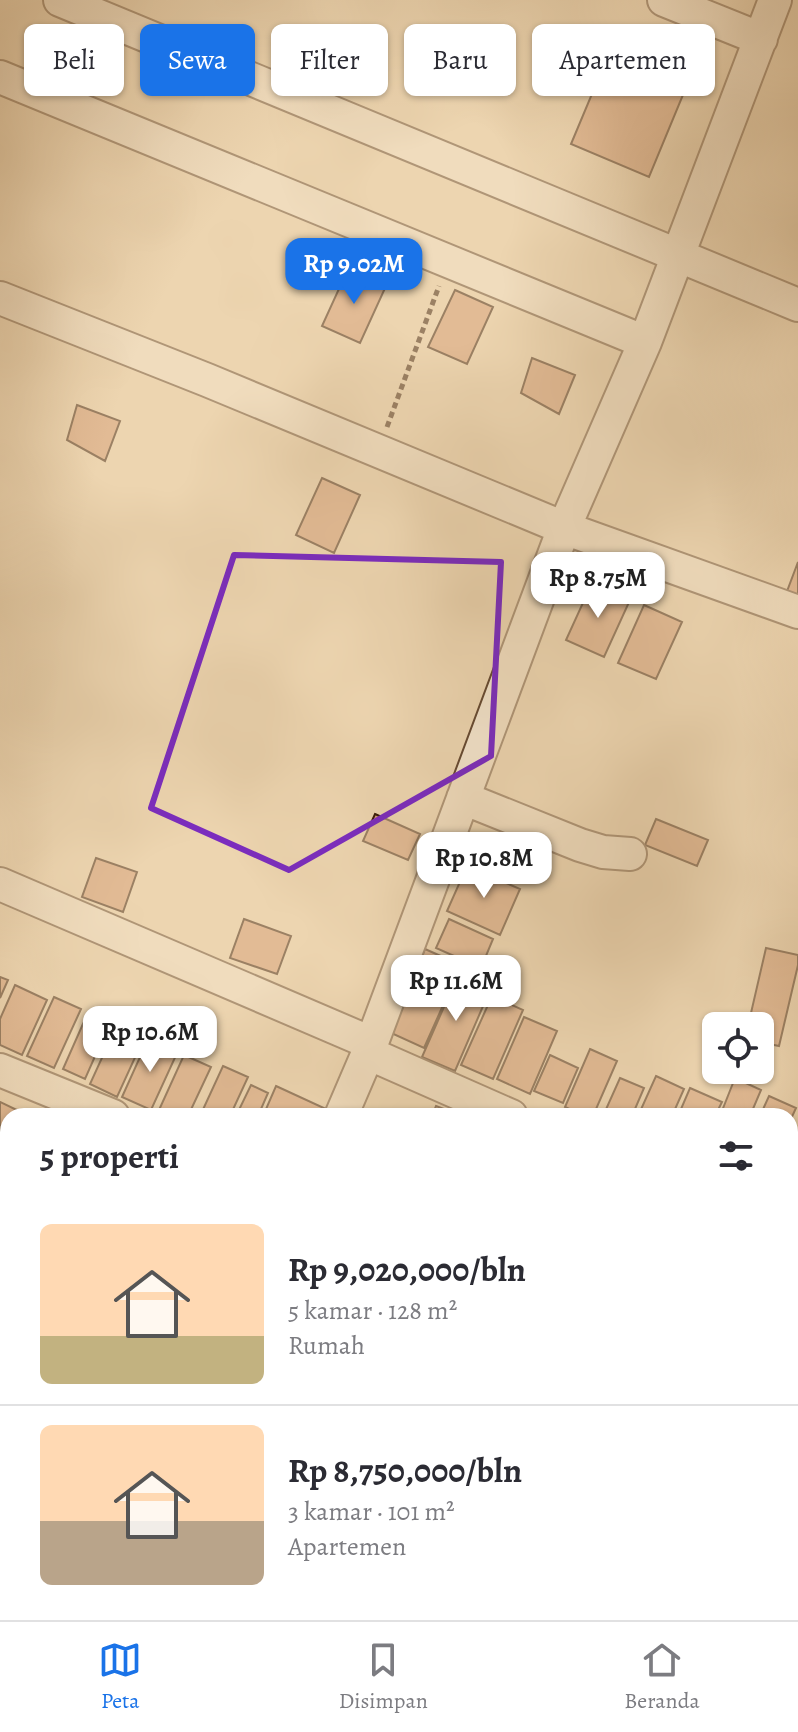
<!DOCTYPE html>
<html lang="id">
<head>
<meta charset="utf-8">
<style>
  :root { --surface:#fff; --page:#f7f7f7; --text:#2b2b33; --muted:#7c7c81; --line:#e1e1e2; --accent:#1a73e8 }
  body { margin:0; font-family:Alegreya,serif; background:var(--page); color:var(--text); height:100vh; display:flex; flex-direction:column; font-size:30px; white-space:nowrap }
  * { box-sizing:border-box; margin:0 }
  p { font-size:26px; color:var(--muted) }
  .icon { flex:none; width:44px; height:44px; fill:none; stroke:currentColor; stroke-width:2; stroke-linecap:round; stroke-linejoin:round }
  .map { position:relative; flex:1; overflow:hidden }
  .sheet { position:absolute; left:0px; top:1108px; width:798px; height:512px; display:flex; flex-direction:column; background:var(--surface); border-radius:24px 24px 0 0; box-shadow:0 2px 6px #0004 }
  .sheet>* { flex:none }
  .top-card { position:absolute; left:24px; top:24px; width:750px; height:72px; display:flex; gap:16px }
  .fabs { position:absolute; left:702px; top:1012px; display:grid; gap:16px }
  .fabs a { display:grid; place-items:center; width:72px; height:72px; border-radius:12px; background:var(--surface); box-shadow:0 2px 6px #0004; font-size:40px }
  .price { position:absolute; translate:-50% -68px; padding:0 18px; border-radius:16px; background:#fff; color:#222; font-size:26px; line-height:52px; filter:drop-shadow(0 2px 4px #0008) }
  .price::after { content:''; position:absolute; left:50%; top:48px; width:24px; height:18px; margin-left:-12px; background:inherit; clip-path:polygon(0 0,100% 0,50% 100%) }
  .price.current { background:var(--accent); color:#fff }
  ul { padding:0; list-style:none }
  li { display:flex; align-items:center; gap:24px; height:200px; padding:0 40px }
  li+li { border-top:2px solid var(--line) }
  li span { display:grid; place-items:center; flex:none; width:224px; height:160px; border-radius:12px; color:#555 }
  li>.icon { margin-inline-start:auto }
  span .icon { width:96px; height:96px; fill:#fffc; stroke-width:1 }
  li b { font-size:34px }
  h2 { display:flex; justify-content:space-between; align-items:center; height:96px; padding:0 40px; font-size:34px }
  .pill { padding:0 28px; border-radius:12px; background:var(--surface); box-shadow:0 2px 6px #0004; font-size:28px; line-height:72px }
  .pill.current { background:var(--accent); color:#fff }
  .tabs { display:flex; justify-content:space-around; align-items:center; height:112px; border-top:2px solid var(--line); background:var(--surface); font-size:22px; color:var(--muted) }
  .tabs a { display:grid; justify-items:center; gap:4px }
  .tabs .current { color:var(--accent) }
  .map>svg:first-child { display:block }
</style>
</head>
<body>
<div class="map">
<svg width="798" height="1620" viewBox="0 0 798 1620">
  <rect width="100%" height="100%" fill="#edd5b0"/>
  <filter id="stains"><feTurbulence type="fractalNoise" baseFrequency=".0025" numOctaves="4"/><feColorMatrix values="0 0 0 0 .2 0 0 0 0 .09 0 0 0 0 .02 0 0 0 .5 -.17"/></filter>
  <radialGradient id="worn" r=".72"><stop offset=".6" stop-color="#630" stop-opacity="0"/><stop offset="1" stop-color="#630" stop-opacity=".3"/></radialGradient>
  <path fill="#d69c73" stroke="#391b08" stroke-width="2" d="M 607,58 L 685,90 L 649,177 L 571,144 Z
    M 348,269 L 386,286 L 360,343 L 322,326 Z
    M 455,290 L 493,307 L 467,364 L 428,347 Z
    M 532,358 L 575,375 L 559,414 L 521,393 Z
    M 77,405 L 120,421 L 105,461 L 67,440 Z
    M 322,478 L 360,495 L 334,553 L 296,535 Z
    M 798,562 L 798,608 L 783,602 Z
    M 592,583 L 630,600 L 604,657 L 566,640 Z
    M 644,605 L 682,622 L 656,679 L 618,663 Z
    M 375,814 L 420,834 L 408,860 L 363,841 Z
    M 656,819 L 708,840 L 697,866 L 645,845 Z
    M 96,858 L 137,872 L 123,912 L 82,897 Z
    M 467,866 L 520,889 L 500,935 L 447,911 Z
    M 244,919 L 291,936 L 277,974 L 230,958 Z
    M 449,919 L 493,939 L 481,968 L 436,948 Z
    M 766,948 L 798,955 L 798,965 L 779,1046 L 760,1042 L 760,1026 L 748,1026 Z
    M 425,949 L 461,965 L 424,1048 L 389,1032 Z
    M 458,975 L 490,990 L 455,1071 L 422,1057 Z
    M 0,977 L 8,980 L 0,998 Z
    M 15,985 L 47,1000 L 22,1055 L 0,1045 L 0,1019 Z
    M 492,996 L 523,1010 L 493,1079 L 461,1065 Z
    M 54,997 L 81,1009 L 54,1068 L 27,1056 Z
    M 86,1017 L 108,1027 L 85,1079 L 63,1069 Z
    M 524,1017 L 557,1031 L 530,1094 L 497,1079 Z
    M 116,1027 L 143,1040 L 117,1097 L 90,1084 Z
    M 149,1037 L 178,1051 L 151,1110 L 122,1097 Z
    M 590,1049 L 617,1061 L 593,1116 L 585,1116 L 565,1107 Z
    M 184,1055 L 211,1067 L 188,1116 L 172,1116 L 159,1110 Z
    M 550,1055 L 578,1068 L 563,1103 L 534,1091 Z
    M 223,1066 L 248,1077 L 230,1116 L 200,1116 Z
    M 656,1076 L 684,1089 L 672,1116 L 638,1116 Z
    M 620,1078 L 644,1088 L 632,1116 L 603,1116 Z
    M 735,1078 L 761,1090 L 750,1116 L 720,1116 Z
    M 251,1085 L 268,1093 L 258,1116 L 236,1116 Z
    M 276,1086 L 326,1109 L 323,1116 L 263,1116 Z
    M 690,1088 L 722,1102 L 715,1116 L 678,1116 Z
    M 769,1096 L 796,1108 L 790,1121 L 790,1116 L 760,1116 Z
    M 0,1102 L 23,1113 L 21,1116 L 8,1116 L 8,1145 L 3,1157 L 0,1155 Z
    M 436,1106 L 462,1116 L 432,1116 Z
    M 0,1175 L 7,1179 L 0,1195 Z
    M 8,1191 L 8,1245 L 0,1241 L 0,1209 Z
    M 790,1265 L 798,1268 L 798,1303 L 795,1311 L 790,1309 Z
    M 0,1296 L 8,1299 L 8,1320 L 0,1342 Z
    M 790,1342 L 798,1345 L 798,1401 L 794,1411 L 790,1410 Z
    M 1,1380 L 8,1383 L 8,1461 L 0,1458 Z
    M 790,1439 L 798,1442 L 798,1463 L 790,1483 Z
    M 798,1472 L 798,1508 L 790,1505 L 790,1492 Z
    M 790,1543 L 798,1546 L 798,1620 L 749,1620 L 752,1612 L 790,1612 Z
    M 28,1612 L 66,1612 L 63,1620 L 25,1620 Z
    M 79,1612 L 167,1612 L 164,1620 L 76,1620 Z
    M 221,1612 L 352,1612 L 349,1620 L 218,1620 Z
    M 474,1612 L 516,1612 L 536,1620 L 471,1620 Z"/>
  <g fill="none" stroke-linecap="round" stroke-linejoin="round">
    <g stroke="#664a32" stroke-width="36">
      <path id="minor" d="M 60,0 L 798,305
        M 664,0 L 761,39
        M 0,77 L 645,342
        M 0,298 L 207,380 L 564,528 L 798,612
        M 463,798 L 580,845 L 603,852 L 630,854
        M 0,884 L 371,1043
        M 368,1053 L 511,1116
        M 0,1070 L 113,1116
        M 341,1116 L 368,1053 L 564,528 L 645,342 L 775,0
        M 790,1240 L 798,1243
        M 0,1261 L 8,1265
        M 790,1428 L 798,1431
        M 0,1554 L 8,1555
        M 644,1612 L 661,1620
        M 173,1620 L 176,1612
        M 553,1620 L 557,1612"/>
    </g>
    <path stroke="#391b08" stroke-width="5" stroke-dasharray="6 4" stroke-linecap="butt" d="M 387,427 L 439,286"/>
    <use href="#minor" stroke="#f3e4cc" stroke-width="32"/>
  </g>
  <path d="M0 0H798V1620H0ZM 234,555 L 501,562 L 491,756 L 289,870 L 151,808 Z" fill="#edd5b0" fill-opacity=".55" fill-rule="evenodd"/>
  <path fill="none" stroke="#7b2cbf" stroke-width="6" stroke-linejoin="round" d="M 234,555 L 501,562 L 491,756 L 289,870 L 151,808 Z"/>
  <rect width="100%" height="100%" filter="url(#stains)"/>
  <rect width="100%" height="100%" fill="url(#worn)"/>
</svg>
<div class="fabs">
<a><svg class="icon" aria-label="locate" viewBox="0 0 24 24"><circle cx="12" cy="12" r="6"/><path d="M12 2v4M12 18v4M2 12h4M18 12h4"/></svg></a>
</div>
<b class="price current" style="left:354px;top:306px">Rp 9.02M</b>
<b class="price" style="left:598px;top:620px">Rp 8.75M</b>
<b class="price" style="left:484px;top:900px">Rp 10.8M</b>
<b class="price" style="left:456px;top:1023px">Rp 11.6M</b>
<b class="price" style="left:150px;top:1074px">Rp 10.6M</b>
<div class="top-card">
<a class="pill">Beli</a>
<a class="pill current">Sewa</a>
<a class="pill">Filter</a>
<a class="pill">Baru</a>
<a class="pill">Apartemen</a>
</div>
<section class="sheet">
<h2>5 properti<svg class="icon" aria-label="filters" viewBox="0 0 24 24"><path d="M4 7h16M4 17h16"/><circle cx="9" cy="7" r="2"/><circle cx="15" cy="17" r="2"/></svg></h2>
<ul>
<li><span style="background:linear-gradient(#ffd9b3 70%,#c2b280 0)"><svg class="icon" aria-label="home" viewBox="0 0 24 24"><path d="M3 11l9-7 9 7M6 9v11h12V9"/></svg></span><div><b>Rp 9,020,000/bln</b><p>5 kamar · 128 m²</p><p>Rumah</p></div></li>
<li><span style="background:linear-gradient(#ffd9b3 60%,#b9a48a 0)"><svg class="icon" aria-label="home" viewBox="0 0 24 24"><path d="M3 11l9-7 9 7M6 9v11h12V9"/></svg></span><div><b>Rp 8,750,000/bln</b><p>3 kamar · 101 m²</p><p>Apartemen</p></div></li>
</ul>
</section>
</div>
<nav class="tabs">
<a class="current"><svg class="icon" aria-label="map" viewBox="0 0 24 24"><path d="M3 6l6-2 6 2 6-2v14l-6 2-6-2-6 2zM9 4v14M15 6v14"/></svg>Peta</a>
<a><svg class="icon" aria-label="saved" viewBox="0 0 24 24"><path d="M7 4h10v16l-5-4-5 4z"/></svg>Disimpan</a>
<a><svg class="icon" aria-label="home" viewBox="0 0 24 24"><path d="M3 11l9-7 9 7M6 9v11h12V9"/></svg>Beranda</a>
</nav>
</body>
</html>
